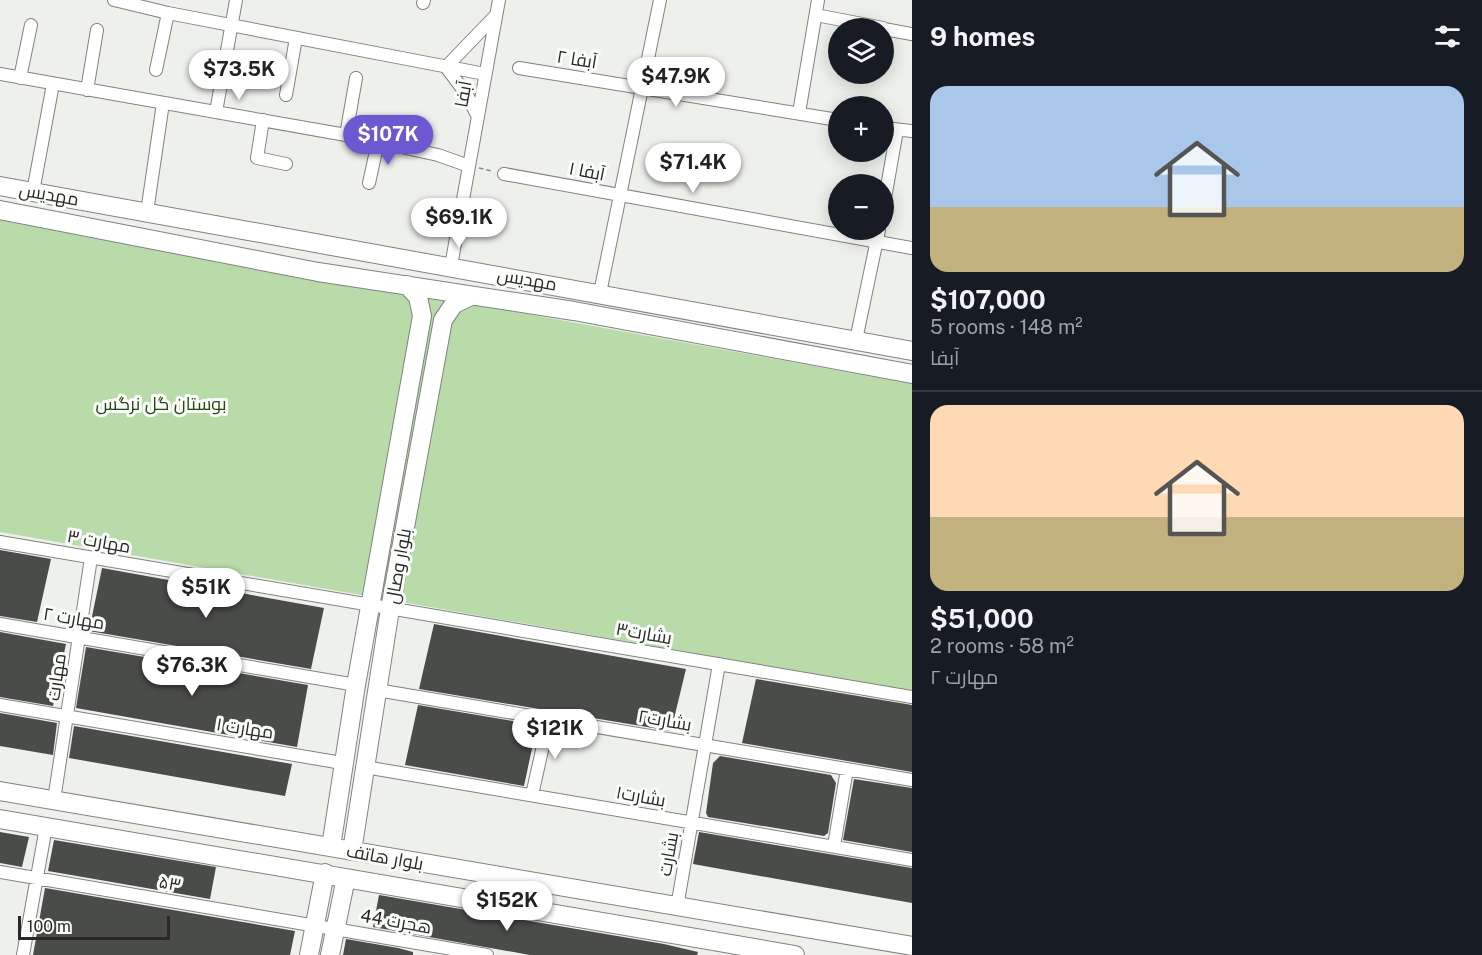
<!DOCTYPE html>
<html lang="en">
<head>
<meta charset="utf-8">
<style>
  :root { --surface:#171b24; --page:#20242c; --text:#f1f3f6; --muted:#9ea1a6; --line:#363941; --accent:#6d58d2 }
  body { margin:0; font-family:"Public Sans",Cairo,sans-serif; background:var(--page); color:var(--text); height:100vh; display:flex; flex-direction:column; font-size:22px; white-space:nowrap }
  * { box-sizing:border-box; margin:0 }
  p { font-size:20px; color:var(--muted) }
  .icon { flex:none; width:33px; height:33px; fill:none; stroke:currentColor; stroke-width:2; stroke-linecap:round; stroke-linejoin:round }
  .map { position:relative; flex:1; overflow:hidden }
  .panel { display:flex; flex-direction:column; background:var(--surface); width:570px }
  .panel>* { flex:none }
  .controls { position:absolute; left:828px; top:18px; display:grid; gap:12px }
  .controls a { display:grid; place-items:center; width:66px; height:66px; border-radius:50%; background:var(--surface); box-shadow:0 3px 15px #0003; font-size:30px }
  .scale { position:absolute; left:18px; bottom:15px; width:152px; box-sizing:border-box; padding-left:6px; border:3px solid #282927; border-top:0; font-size:16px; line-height:21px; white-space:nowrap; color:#282927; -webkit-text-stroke:4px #fafdf9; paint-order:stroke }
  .price { position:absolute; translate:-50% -51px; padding:0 14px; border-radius:21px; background:#fff; color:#222; font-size:20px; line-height:39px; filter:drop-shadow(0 2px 3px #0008) }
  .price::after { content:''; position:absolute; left:50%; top:36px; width:18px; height:14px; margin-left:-9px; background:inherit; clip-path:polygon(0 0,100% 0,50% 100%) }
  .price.selected { background:var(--accent); color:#fff }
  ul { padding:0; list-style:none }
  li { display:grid; align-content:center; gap:12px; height:318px; padding:0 18px }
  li+li { border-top:2px solid var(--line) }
  li span { display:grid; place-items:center; height:186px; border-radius:18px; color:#555 }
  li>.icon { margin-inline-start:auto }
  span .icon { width:108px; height:108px; fill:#fffc; stroke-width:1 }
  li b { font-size:26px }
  h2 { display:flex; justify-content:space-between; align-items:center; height:72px; padding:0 18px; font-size:26px }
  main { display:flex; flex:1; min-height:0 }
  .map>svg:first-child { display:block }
</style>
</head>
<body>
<main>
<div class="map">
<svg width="912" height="955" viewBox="0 0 912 955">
  <rect width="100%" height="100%" fill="#edf0eb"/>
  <path fill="#b8dba9" d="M 0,218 L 912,384 L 912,691 L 0,532 Z"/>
  <path fill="#4a4c49" d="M 0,550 L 51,559 L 37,622 L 0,616 Z
    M 102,568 L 324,608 L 311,669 L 89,631 Z
    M 434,624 L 686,669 L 671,731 L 419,689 Z
    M 0,632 L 66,644 L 53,706 L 0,697 Z
    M 86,647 L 308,685 L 297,747 L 76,708 Z
    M 756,679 L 912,705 L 912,772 L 742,743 Z
    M 418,705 L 537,725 L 524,786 L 405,765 Z
    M 0,713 L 57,723 L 53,755 L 0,746 Z
    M 74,726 L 292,764 L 285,796 L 69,758 Z
    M 720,756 L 831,775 L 836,783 L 828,833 L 824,836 L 708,817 L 706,813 L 713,763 Z
    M 854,779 L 912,788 L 912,852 L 843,840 Z
    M 0,832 L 29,837 L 22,867 L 0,863 Z
    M 699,832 L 912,868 L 912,903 L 693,864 Z
    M 54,840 L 216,867 L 210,899 L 48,871 Z
    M 45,888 L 295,931 L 290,955 L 33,955 Z
    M 379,895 L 664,944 L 698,952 L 697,955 L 530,955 L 373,927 Z
    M 346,939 L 398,948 L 413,952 L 413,955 L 343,955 Z"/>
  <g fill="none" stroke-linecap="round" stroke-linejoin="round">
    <g stroke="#80837f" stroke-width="14">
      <path id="street" d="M 114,0 L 168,13 L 485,74
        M 423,3 L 424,0
        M 816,15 L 883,28
        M 884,29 L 912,34
        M 519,68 L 838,120
        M 156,70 L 168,13
        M 0,74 L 346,135 L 438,155 L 469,166
        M 20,78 L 31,25
        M 87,90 L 97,30
        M 286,95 L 296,38
        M 216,112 L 236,0
        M 799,113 L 818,0
        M 478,117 L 467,95 L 446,67 L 496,15
        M 263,120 L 257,158 L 286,164
        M 884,128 L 912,131
        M 346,135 L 356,78
        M 504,174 L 912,248
        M 369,183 L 378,142
        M 33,192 L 53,84
        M 884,204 L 897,130
        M 147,212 L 163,103
        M 451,266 L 499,0
        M 600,293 L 660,0
        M 856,340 L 879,230
        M 0,542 L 912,697
        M 0,624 L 356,685
        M 377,690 L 912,780
        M 0,705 L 342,763
        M 365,767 L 912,860
        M 532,795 L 549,719
        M 54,800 L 91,558
        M 834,846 L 847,769
        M 0,872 L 487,955
        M 677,907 L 719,664
        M 23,955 L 46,827"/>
    </g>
    <g stroke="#80837f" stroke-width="20">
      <path id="secondary" d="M 0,186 L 912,351
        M 0,210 L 318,272 L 574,311 L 912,374
        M 0,791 L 912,946
        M 0,819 L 795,955
        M 331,847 L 356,685 L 422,316 L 418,297 L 407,285
        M 352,851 L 390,609 L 443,320 L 454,304 L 471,296
        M 309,955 L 325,873
        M 330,955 L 346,878"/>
    </g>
    <path stroke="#888a86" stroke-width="1.5" stroke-dasharray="4.5 3" stroke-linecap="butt" d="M 479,168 L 492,171"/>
    <use href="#street" stroke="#fff" stroke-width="12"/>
    <use href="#secondary" stroke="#fff" stroke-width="18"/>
  </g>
  <g text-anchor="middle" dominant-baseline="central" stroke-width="6" stroke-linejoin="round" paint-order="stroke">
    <g font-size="18" fill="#282927" stroke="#fafdf9">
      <text transform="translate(577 59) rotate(9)">آبفا ۲</text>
      <text transform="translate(463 94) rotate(-80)">آبفا</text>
      <text transform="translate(587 171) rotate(11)">آبفا ۱</text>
      <text transform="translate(49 194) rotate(10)">مهدیس</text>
      <text transform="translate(527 279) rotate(10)">مهدیس</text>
      <text transform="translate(99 541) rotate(10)">مهارت ۳</text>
      <text transform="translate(398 566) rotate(-80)">بلوار وصال</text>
      <text transform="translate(74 618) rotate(9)">مهارت ۲</text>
      <text transform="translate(644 633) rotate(10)">بشارت۳</text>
      <text transform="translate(56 677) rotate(-82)">مهارت</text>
      <text transform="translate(665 720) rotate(10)">بشارت۲</text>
      <text transform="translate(245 728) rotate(9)">مهارت ۱</text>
      <text transform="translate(641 796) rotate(10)">بشارت۱</text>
      <text transform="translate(668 854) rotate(-80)">بشارت</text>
      <text transform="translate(385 857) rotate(10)">بلوار هاتف</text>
      <text transform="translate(170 883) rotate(10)">۵۳</text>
      <text transform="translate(396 921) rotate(10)">هجرت 44</text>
    </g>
    <g font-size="18" fill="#254613" stroke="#fafdf9">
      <text x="161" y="403">بوستان گل نرگس</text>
    </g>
  </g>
</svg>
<div class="controls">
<a><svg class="icon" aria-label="layers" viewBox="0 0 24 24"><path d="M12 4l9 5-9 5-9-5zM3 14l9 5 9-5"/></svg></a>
<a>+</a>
<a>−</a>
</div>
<div class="scale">100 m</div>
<b class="price" style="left:239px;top:101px">$73.5K</b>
<b class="price" style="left:676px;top:108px">$47.9K</b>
<b class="price selected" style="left:388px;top:166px">$107K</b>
<b class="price" style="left:693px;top:194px">$71.4K</b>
<b class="price" style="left:459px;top:249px">$69.1K</b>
<b class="price" style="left:206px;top:619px">$51K</b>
<b class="price" style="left:192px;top:697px">$76.3K</b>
<b class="price" style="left:555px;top:760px">$121K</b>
<b class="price" style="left:507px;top:932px">$152K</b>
</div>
<section class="panel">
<h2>9 homes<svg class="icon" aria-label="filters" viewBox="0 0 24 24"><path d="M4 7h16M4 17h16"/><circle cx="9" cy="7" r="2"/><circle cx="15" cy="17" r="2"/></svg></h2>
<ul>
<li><span style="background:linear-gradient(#a9c7e8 65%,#c2b280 0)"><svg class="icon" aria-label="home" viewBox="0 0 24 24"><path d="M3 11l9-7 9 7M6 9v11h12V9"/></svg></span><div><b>$107,000</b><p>5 rooms · 148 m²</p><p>آبفا</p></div></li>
<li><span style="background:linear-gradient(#ffd9b3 60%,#c2b280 0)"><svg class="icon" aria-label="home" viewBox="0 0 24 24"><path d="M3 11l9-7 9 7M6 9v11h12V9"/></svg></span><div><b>$51,000</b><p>2 rooms · 58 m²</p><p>مهارت ۲</p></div></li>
</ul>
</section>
</main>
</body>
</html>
